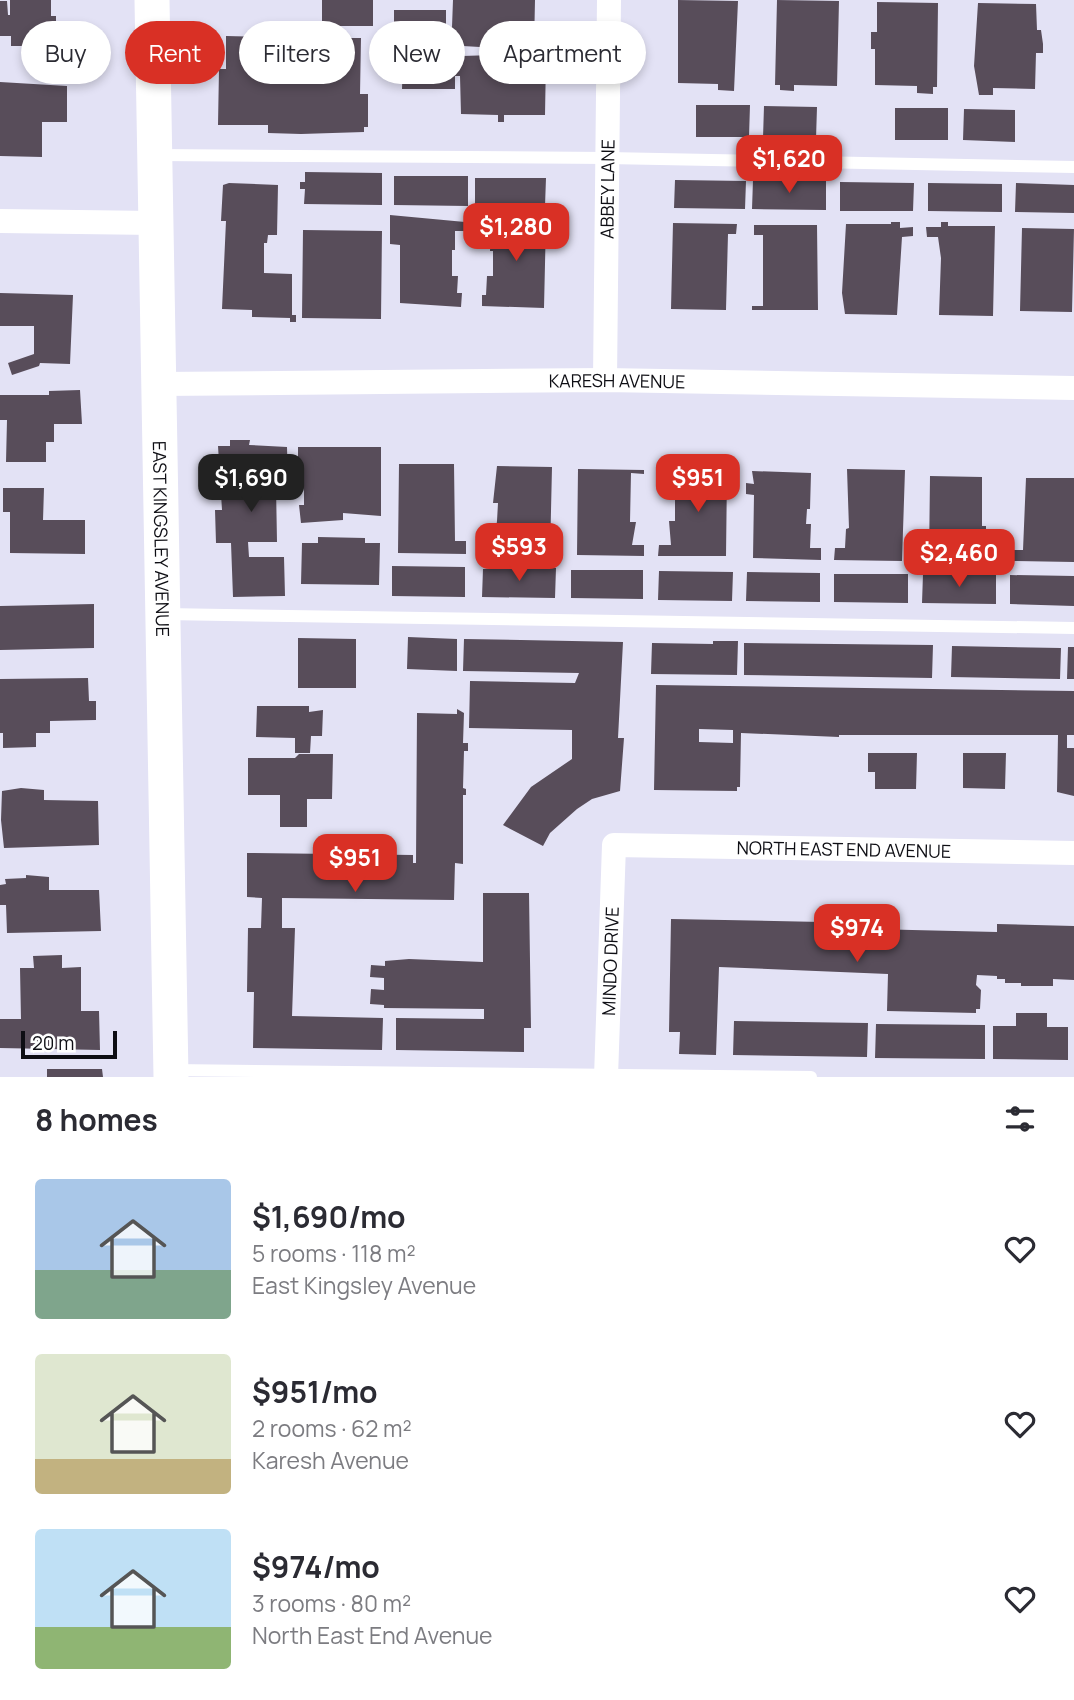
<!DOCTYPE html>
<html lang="en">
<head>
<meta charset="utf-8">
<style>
  :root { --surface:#fff; --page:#f7f7f7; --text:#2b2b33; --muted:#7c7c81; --accent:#d93025 }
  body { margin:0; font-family:Manrope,sans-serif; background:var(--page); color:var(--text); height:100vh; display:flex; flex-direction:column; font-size:26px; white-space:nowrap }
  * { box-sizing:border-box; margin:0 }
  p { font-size:23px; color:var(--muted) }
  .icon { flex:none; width:38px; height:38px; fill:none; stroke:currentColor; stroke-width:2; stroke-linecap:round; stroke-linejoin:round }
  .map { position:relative; height:1077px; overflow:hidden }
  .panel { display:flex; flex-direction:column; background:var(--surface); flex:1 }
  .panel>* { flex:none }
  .top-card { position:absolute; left:21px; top:21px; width:700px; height:63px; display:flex; gap:14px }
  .scale { position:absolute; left:21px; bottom:18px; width:96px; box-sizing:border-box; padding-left:7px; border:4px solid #0e0e14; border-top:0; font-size:19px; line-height:24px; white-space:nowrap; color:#0e0e14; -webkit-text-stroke:5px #fff; paint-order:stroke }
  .price { position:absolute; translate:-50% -60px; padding:0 16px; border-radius:14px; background:var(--accent); color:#fff; font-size:23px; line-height:46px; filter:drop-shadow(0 2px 4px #0008) }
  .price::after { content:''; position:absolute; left:50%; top:42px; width:21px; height:16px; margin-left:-10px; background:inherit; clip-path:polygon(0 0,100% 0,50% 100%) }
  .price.active { background:#222; color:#fff }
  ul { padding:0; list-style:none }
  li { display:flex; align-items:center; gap:21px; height:175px; padding:0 35px }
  li span { display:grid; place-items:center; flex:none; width:196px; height:140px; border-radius:7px; color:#555 }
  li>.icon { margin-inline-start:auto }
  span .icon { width:84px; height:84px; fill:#fffc; stroke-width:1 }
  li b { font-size:30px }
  h2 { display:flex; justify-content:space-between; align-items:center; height:84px; padding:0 35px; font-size:30px }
  .tag { padding:0 24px; border-radius:32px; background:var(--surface); box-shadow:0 4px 10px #0003; font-size:24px; line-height:63px }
  .tag.active { background:var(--accent); color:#fff }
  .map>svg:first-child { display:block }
</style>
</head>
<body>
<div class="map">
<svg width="1074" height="1077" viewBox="0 0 1074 1077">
  <rect width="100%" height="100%" fill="#e3e2f5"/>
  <path fill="#584d5a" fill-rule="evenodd" d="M 10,0 L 51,0 L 51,16 L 56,16 L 56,44 L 66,44 L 67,70 L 29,70 L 29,46 L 11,46 L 11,36 L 0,36 L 0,1 L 7,1 L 8,15 L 10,15 Z
    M 322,0 L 373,0 L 373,26 L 322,26 Z
    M 453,0 L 535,0 L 534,47 L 514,49 L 394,42 L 394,10 L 446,10 L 446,26 L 452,27 Z
    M 678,0 L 738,1 L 734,91 L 718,90 L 718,84 L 678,83 Z
    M 777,0 L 839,1 L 837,86 L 794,85 L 794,91 L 780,90 L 780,85 L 775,85 Z
    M 877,2 L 938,3 L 937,87 L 933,87 L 933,94 L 917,93 L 917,86 L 875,85 L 875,49 L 871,49 L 871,32 L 877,32 Z
    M 978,3 L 1036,4 L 1037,30 L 1041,30 L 1043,44 L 1043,53 L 1036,53 L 1035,89 L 993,88 L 993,95 L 979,95 L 974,66 Z
    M 226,36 L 271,37 L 270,79 L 300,80 L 303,77 L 304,38 L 361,38 L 360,94 L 368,94 L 368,127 L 364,127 L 364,132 L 301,134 L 268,133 L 268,125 L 218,125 L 219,69 L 226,69 Z
    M 525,54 L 546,58 L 545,115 L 504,115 L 504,122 L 498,122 L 498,115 L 461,114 L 460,76 L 455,76 L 455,89 L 402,89 L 403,58 L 462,60 L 462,56 Z
    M 0,82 L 67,86 L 67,122 L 42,122 L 42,157 L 0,156 Z
    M 696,105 L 750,105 L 749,137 L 696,137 Z
    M 764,106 L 817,107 L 816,139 L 763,138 Z
    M 895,108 L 948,108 L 948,140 L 895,140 Z
    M 964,109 L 1015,110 L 1015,142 L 963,140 Z
    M 305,172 L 382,173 L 382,205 L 304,204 L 305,189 L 300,189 L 300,182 L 305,182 Z
    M 394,176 L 468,176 L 468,206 L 394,205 Z
    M 475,178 L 546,178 L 545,206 L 475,206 Z
    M 675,180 L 746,181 L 745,209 L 674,208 Z
    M 753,180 L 826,181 L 826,210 L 752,209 Z
    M 840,182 L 914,183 L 913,211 L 840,211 Z
    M 229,183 L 278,185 L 277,235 L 268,235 L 267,243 L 264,243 L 264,273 L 292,274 L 292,315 L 296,315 L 296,322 L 290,322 L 290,318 L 252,317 L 252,310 L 222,309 L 226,221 L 221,221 L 223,185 Z
    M 928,183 L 1002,184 L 1002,212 L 928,211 Z
    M 1016,183 L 1074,185 L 1074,213 L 1015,212 Z
    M 482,214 L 494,214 L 494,219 L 546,220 L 544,308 L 482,306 L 482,295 L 486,295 L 487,276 L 493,276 L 493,251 L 490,251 L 491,231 L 482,231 Z
    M 390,215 L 465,222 L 465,231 L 455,231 L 455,250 L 452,250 L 452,276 L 458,276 L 457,293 L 462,293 L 461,307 L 400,303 L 400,245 L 390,244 Z
    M 891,222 L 900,222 L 900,228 L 913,227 L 913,236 L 902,237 L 897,315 L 845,314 L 842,293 L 846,224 L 891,224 Z
    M 941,222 L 948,222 L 948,226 L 995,226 L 993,316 L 939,315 L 941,258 L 938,237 L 927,237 L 926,227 L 941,227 Z
    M 673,223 L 737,224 L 736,234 L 728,234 L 726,310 L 671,309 Z
    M 754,225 L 817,225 L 818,310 L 752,310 L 752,306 L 763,306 L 763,235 L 754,235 Z
    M 1022,228 L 1074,229 L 1072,312 L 1020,311 Z
    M 303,230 L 382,231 L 381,319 L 302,318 Z
    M 0,293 L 73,295 L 70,364 L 40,363 L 39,366 L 12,375 L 8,363 L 34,354 L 34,326 L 0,326 Z
    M 80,390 L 82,424 L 54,424 L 54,442 L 46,442 L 46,462 L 6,462 L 7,420 L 0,420 L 0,395 L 49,395 L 49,391 Z
    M 230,440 L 250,440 L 249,445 L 287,447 L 288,486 L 276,486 L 277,542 L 248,542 L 249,557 L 284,557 L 285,596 L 233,597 L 231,543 L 216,543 L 215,510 L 222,510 L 218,446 L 230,446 Z
    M 298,447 L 381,447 L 381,516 L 343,513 L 343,520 L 301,523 L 299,505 L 304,505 L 304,473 L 298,473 Z
    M 399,464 L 454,464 L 455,541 L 466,541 L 466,554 L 398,553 Z
    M 497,466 L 552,467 L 550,555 L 483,554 L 483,543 L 494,543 L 497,521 L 498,503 L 493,503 Z
    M 578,469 L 644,470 L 644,474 L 631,473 L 630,522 L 636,522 L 632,545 L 644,545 L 644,556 L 577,555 Z
    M 847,469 L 905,470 L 902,561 L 834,560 L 835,548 L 845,548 L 846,529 L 849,528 Z
    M 662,470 L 722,470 L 722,473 L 727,473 L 726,556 L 658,556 L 659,545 L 671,545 L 669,521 L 675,521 L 675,474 L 661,474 Z
    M 752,471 L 811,473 L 810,509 L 807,509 L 806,524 L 811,524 L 810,548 L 821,548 L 821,560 L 753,558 L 754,495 L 746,494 L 746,483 L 754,484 Z
    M 930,476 L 982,477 L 982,526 L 986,526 L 986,550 L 996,550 L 996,561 L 929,560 Z
    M 1026,478 L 1074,478 L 1074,562 L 1011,561 L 1011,550 L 1023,550 Z
    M 3,488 L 44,488 L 43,520 L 85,520 L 85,554 L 10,553 L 10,512 L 3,512 Z
    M 318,537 L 365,538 L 365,543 L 380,543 L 379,585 L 301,584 L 302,543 L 318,543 Z
    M 392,566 L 465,567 L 465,597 L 392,596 Z
    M 556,568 L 555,598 L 482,597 L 483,569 Z
    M 571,570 L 643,570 L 643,599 L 571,598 Z
    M 659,571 L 733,572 L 732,601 L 658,600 Z
    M 747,572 L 820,573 L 820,602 L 746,601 Z
    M 834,574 L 908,574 L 908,603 L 834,602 Z
    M 923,574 L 996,575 L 996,604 L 922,603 Z
    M 1010,575 L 1074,576 L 1074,606 L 1010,604 Z
    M 94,604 L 94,648 L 0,650 L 0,606 Z
    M 408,637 L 457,639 L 457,671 L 407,669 Z
    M 298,638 L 356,639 L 356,688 L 298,688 Z
    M 464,639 L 623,642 L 618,738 L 624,738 L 620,791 L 592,799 L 577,809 L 550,833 L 543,846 L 503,825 L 531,787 L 572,759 L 572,730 L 469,728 L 470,681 L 575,683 L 579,673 L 463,671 Z
    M 713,641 L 738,641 L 737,675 L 651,674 L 652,643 L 713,644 Z
    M 744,643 L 933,645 L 932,678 L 744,675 Z
    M 952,646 L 1061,648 L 1060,679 L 951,677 Z
    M 1068,647 L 1074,647 L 1074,679 L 1067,679 Z
    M 88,678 L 89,701 L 96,701 L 96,720 L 50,721 L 50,733 L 36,733 L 36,747 L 3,748 L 3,733 L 0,733 L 0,679 Z
    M 656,685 L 1074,691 L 1074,735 L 1067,735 L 1067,748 L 1074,748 L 1074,796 L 1057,792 L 1058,735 L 839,735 L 839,737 L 741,733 L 740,787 L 737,787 L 737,791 L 654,790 ZM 699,729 L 733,730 L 733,743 L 699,742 Z
    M 257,706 L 309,706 L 309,712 L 323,710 L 322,736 L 311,736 L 310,753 L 295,753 L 295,738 L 256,737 Z
    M 457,709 L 464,713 L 463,743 L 468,743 L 468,751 L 464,751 L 463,788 L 466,789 L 466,795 L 463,795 L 463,864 L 455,863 L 454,900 L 282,898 L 282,928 L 295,928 L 292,1016 L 383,1018 L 382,1050 L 253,1048 L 254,992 L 247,992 L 248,928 L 261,928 L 262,898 L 247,897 L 247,853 L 413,855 L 413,863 L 416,863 L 417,713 L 457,714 Z
    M 868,753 L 917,753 L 916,789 L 875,789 L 875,772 L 868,772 Z
    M 963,753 L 1006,753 L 1005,789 L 963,788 Z
    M 299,754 L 333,754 L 332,799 L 307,799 L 307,827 L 280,827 L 280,795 L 248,795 L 248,758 L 295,758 Z
    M 21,788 L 44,790 L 44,800 L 98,801 L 99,845 L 4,848 L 1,820 L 2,791 Z
    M 26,875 L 49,877 L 49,890 L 99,890 L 101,931 L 7,933 L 6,905 L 0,905 L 0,885 L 6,884 L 5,879 L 26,878 Z
    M 483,893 L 529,893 L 531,1028 L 524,1028 L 524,1052 L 396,1050 L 396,1018 L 484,1019 L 484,1009 L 384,1008 L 384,1005 L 370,1004 L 371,989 L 384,990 L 384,978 L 370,977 L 371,965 L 385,966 L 385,961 L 409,959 L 483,962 Z
    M 671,919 L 870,923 L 870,929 L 997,932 L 997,924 L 1074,926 L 1074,980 L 1053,979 L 1053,986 L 1021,986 L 1021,983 L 1005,983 L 1005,979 L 997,979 L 997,976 L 977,975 L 976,985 L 981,990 L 980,1009 L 976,1009 L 976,1013 L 887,1011 L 888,974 L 719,967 L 716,1055 L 679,1054 L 680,1032 L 669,1032 Z
    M 62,955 L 62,968 L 81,967 L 81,1011 L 99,1011 L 100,1050 L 0,1048 L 0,1019 L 21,1019 L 20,968 L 34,968 L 33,956 Z
    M 1016,1013 L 1047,1013 L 1047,1027 L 1068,1027 L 1068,1060 L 993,1059 L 993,1026 L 1016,1026 Z
    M 734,1021 L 868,1023 L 867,1057 L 733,1055 Z
    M 876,1024 L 985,1025 L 985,1059 L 875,1058 Z
    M 47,1069 L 102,1069 L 103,1077 L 47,1077 Z"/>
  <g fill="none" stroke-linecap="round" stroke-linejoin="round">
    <path stroke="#fff" stroke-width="12" d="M 157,155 L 607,158 L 1074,167
      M 164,614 L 1074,628
      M 172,1070 L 811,1077"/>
    <g stroke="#fff" stroke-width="24">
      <path d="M 0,221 L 155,223"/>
      <path id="s1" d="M 605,380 L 609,0"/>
      <path id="s2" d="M 159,384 L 605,380 L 1074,388"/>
      <path id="s3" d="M 606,1077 L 614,845 L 1074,853"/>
    </g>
    <path stroke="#fff" stroke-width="35" id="s4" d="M 152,0 L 171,1077"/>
  </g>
  <g text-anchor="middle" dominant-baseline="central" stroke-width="7" stroke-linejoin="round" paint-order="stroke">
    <g font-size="18" fill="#0e0e14" stroke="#fff">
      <text stroke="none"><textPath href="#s1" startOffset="191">ABBEY LANE</textPath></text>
      <text stroke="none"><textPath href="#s2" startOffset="458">KARESH AVENUE</textPath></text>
      <text stroke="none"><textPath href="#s4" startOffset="539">EAST KINGSLEY AVENUE</textPath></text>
      <text stroke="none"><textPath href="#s3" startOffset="462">NORTH EAST END AVENUE</textPath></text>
      <text stroke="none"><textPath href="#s3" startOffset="116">MINDO DRIVE</textPath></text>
    </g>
  </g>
</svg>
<div class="scale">20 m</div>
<b class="price" style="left:789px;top:195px">$1,620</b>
<b class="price" style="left:516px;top:263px">$1,280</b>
<b class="price active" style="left:251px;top:514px">$1,690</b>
<b class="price" style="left:698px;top:514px">$951</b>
<b class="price" style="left:519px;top:583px">$593</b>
<b class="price" style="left:959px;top:589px">$2,460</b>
<b class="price" style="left:355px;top:894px">$951</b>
<b class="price" style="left:857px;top:964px">$974</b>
<div class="top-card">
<a class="tag">Buy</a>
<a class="tag active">Rent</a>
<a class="tag">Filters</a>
<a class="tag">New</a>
<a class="tag">Apartment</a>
</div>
</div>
<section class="panel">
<h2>8 homes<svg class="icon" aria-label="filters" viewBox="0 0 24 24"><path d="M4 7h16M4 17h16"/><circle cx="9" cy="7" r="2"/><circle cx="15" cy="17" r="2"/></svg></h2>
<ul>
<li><span style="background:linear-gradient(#a9c7e8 65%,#7fa58c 0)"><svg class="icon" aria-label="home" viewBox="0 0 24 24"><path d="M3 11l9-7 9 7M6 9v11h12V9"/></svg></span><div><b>$1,690/mo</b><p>5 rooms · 118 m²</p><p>East Kingsley Avenue</p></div><svg class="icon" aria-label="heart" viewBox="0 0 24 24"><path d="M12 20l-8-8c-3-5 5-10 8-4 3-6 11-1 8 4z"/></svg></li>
<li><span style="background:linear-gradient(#dfe7d0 75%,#c2b280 0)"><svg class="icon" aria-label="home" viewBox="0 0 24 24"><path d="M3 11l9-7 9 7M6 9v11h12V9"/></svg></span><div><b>$951/mo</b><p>2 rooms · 62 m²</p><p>Karesh Avenue</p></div><svg class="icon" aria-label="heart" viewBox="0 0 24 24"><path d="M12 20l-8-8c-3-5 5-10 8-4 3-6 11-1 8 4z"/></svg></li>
<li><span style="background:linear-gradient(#bfe0f5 70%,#8fb573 0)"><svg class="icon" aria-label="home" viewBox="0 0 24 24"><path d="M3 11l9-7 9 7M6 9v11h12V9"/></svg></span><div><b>$974/mo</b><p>3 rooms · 80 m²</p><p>North East End Avenue</p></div><svg class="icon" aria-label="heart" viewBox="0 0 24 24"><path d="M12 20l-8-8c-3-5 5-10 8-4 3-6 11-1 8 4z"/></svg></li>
</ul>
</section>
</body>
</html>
